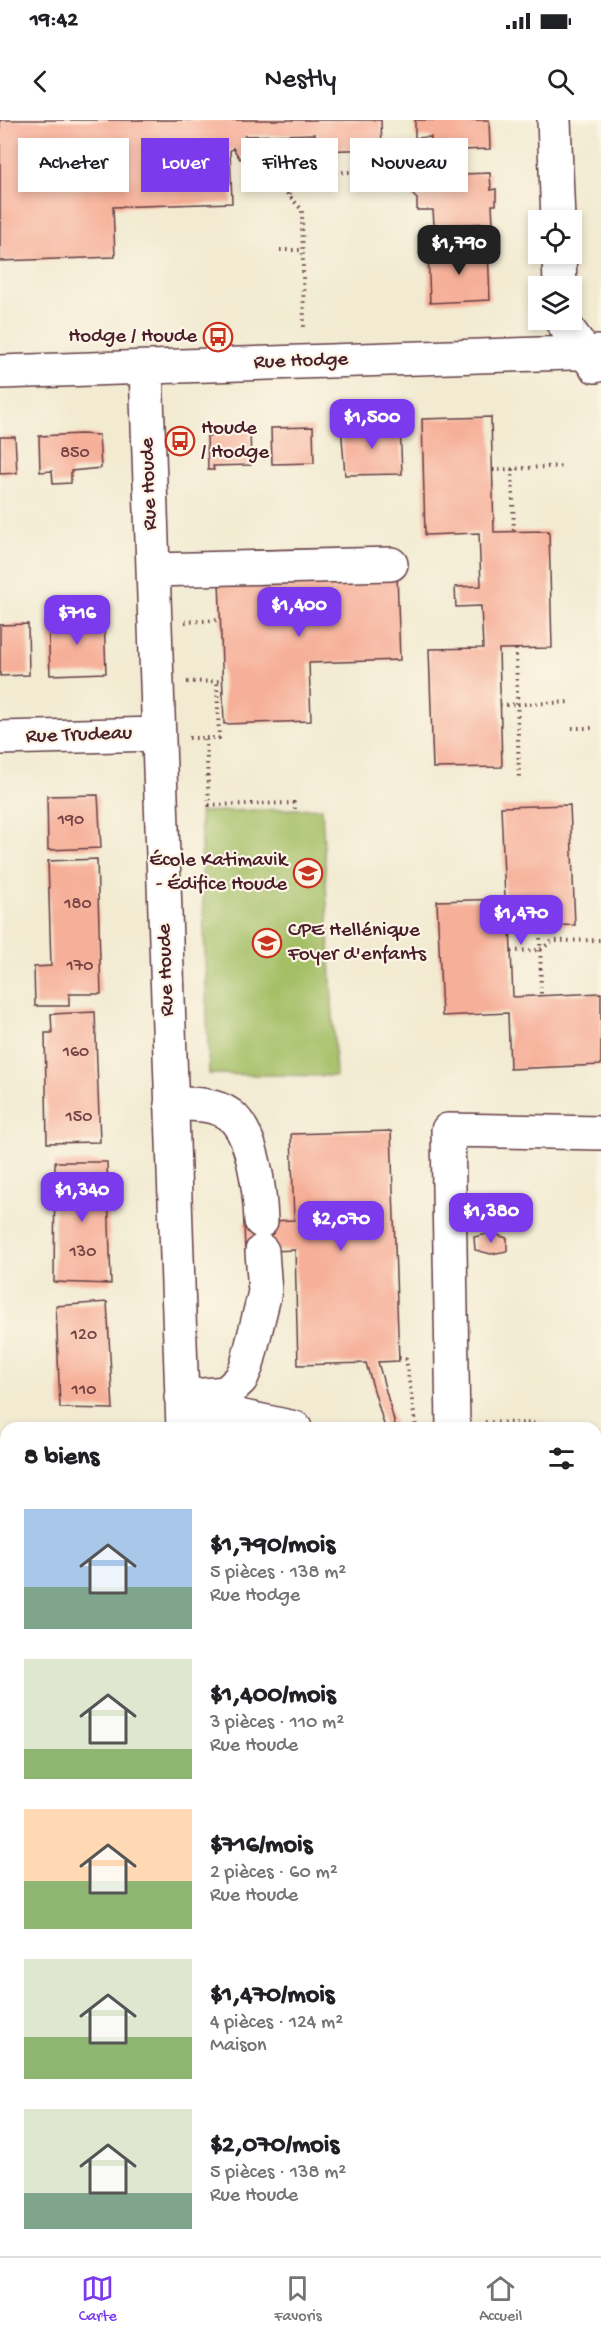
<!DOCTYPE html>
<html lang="fr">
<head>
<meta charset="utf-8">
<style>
  :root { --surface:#fff; --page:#f6f6f6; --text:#202124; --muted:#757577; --line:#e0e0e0; --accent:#7c3aed }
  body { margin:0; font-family:"Gochi Hand",sans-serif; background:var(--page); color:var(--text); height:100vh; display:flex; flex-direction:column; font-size:22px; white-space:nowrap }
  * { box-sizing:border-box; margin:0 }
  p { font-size:20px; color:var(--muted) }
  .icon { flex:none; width:33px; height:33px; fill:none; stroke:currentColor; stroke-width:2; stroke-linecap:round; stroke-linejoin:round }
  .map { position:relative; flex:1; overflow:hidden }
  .sheet { position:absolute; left:0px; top:1302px; width:602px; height:834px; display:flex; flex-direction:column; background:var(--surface); border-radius:18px 18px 0 0; box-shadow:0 3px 9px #0003 }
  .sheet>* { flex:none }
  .hud { position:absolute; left:18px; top:18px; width:566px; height:54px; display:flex; gap:12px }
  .fabs { position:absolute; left:528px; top:90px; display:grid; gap:12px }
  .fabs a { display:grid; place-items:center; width:54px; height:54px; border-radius:0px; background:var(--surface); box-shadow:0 3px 9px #0003; font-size:30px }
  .price { position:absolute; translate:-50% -51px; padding:0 14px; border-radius:12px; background:var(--accent); color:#fff; font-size:20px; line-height:39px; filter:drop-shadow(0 2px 3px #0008) }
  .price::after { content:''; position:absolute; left:50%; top:36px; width:18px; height:14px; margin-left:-9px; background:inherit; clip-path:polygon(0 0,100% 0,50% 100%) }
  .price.selected { background:#222; color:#fff }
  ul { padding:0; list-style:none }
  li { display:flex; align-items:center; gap:18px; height:150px; padding:0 24px }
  li span { display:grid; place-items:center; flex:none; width:168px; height:120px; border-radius:0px; color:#555 }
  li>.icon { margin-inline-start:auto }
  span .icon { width:72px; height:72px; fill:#fffc; stroke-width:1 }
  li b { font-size:26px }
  h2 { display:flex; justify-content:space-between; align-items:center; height:72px; padding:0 24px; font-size:26px }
  .pill { padding:0 21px; border-radius:0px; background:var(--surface); box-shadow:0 3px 9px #0003; font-size:21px; line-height:54px }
  .pill.selected { background:var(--accent); color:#fff }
  .status { display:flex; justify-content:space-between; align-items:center; height:42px; padding:0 30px; background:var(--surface); direction:ltr }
  .status svg { height:16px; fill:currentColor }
  header { display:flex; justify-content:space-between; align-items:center; height:78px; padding:0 24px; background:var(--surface); font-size:27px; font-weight:600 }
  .dock { display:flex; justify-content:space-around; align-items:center; height:84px; border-top:2px solid var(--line); background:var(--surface); font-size:16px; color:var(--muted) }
  .dock a { display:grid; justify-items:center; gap:3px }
  .dock .selected { color:var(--accent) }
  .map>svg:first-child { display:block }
</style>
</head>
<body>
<div class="status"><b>19:42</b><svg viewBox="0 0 49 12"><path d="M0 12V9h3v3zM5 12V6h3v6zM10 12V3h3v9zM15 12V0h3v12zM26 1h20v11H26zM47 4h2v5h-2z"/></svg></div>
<header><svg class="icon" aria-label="back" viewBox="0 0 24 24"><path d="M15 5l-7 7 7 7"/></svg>Nestly<svg class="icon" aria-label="search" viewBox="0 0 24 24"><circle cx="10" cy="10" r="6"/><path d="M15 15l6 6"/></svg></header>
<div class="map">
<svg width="601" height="2136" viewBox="0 0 601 2136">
  <rect width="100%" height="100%" fill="#fcf5e5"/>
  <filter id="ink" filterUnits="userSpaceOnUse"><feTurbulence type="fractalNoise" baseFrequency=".0167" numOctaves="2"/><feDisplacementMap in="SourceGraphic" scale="12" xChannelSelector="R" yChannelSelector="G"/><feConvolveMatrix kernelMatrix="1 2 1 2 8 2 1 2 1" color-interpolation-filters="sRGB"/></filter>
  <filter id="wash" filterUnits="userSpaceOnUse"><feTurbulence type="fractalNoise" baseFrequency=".008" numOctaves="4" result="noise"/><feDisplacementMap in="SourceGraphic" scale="24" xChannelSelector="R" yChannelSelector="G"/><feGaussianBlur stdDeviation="1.35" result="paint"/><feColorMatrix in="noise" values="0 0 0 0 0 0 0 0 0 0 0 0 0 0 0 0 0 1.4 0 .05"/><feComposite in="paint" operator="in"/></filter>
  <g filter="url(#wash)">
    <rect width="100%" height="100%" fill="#f2ebd2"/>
    <path fill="#a4bf66" stroke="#776f48" stroke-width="1.5" d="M 322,688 L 336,956 L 209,954 L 200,692 Z"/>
    <g id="blocks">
      <path fill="#f6af98" d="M 0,0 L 381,0 L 382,29 L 316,31 L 315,14 L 245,16 L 254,24 L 248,31 L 240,39 L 233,28 L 230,31 L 232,83 L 113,87 L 115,137 L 0,141 Z
        M 415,0 L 489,0 L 490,29 L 432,31 L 431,17 L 415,18 Z
        M 490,53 L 491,70 L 496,69 L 496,85 L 492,85 L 493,103 L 434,105 L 433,90 L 417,90 L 417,79 L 411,73 L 419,65 L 425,70 L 433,67 L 432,55 Z
        M 488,129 L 490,180 L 430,183 L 428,132 Z
        M 491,297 L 494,412 L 549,411 L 552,528 L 499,529 L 502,647 L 433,648 L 429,529 L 483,528 L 481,486 L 456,487 L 455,467 L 481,466 L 479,413 L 425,415 L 422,299 Z
        M 400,304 L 402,354 L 345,355 L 341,306 Z
        M 313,307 L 314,343 L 272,344 L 271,308 Z
        M 250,308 L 251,345 L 213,346 L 214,350 L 208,350 L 207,316 L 212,316 L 212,310 Z
        M 81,314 L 99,315 L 101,348 L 71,351 L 71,363 L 53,364 L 52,351 L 40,352 L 39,316 Z
        M 0,317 L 15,317 L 17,353 L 0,354 Z
        M 397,454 L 400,540 L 309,543 L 311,601 L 224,604 L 219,460 Z
        M 104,498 L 106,553 L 50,555 L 48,500 Z
        M 28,504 L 29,555 L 0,556 L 0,505 Z
        M 98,675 L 101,728 L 48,730 L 47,676 Z
        M 570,685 L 575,805 L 510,807 L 513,877 L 601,873 L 601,945 L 510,949 L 508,893 L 442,896 L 437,781 L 505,779 L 501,687 Z
        M 97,739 L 101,874 L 69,874 L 69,886 L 35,886 L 34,847 L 51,846 L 48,741 Z
        M 95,892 L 100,1022 L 47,1023 L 45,913 L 52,913 L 51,894 Z
        M 391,1011 L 399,1241 L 378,1242 L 396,1308 L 385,1308 L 366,1243 L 298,1245 L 295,1130 L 245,1132 L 244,1102 L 294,1100 L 291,1014 Z
        M 55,1042 L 107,1042 L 111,1164 L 54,1162 Z
        M 491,1113 L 507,1118 L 507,1131 L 491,1134 L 475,1130 L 474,1117 Z
        M 107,1182 L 113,1289 L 60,1288 L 56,1186 Z
        M 596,1360 L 601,1360 L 601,1546 L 596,1546 Z
        M 596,1574 L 601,1574 L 601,1868 L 596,1867 Z
        M 0,1635 L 6,1635 L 6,1694 L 0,1694 Z
        M 0,1770 L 6,1770 L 6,1891 L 0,1891 Z"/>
    </g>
  </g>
  <g filter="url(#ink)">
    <use href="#blocks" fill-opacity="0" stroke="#633e44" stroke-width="1.5"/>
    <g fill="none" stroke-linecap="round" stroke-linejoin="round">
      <g stroke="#633e44" stroke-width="36">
        <path id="minor" d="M 554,0 L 558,100
          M 559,134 L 560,166
          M 561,200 L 595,246
          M 146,248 L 183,1308
          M 0,252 L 601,232
          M 153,450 L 391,444
          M 0,618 L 158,614
          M 171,984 C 191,984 214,983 230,995 C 254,1013 260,1074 261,1101
          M 181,1277 L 226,1273 L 241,1259 L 247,1245 L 265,1172 L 262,1131
          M 187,1295 L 239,1296 L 295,1308
          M 453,1308 L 448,1010 L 601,1013
          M 596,1333 L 601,1333
          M 0,1570 L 6,1570
          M 596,1923 L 601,1923"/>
      </g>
      <g stroke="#633e44" stroke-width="36">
        <path id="major" d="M 0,1999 L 6,2000
          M 596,2009 L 601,2010"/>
      </g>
      <g stroke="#633e44" stroke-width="36">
        <path id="highway" d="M 596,2085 L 601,2085
          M 0,2086 L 6,2086"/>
      </g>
      <path stroke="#633e44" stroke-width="4" stroke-dasharray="1.5 4.5" stroke-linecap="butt" d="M 269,53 L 255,54 L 250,50 L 248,31 C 263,31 270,37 269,53 L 302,90 L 304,210
        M 300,53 L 354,52
        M 289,75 L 311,28 L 310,14
        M 280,130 L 303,130
        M 512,349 L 514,412
        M 493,350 L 563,346
        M 185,502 L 220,500
        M 516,529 L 519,661
        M 187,562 L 222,561
        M 500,585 L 571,582
        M 572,608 L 596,608
        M 189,618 L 206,618 L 209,685 L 294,683 L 295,689
        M 206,618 L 219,618 L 217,561
        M 540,806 L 541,876
        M 511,831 L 540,830 L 552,821 L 601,820
        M 399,1238 L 406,1239 L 416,1308
        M 485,1302 L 579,1305"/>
      <use href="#minor" stroke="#fff" stroke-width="33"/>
      <use href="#major" stroke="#fff" stroke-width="33"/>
      <use href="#highway" stroke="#fff" stroke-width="33"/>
    </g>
  </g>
  <defs>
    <g id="bus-ring" transform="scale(1.5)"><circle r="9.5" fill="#fcf5e5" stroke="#c8321e" stroke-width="1.5"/><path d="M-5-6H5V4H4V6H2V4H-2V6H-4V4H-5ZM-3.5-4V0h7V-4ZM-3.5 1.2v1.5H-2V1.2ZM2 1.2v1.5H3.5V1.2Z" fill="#c8321e"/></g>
    <g id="school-ring" transform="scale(1.5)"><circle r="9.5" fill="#fcf5e5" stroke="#c8321e" stroke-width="1.5"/><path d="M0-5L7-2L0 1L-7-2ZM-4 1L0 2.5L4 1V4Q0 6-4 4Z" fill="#c8321e"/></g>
  </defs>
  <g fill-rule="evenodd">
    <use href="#bus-ring" x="218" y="217"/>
    <use href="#bus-ring" x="180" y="321"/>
    <use href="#school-ring" x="308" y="753"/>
    <use href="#school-ring" x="267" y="823"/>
  </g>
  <g text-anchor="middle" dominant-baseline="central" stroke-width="4.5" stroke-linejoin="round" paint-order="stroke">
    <g font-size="18" fill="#754346">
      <text x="75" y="333">850</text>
      <text x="71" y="700">190</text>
      <text x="78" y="784">180</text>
      <text x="80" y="846">170</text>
      <text x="76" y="932">160</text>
      <text x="79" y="997">150</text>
      <text x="83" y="1132">130</text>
      <text x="84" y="1215">120</text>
      <text x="84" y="1270">110</text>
    </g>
    <g font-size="21" fill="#4a1f2b" stroke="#fcf5e5" text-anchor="end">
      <text x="197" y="217">Hodge / Houde</text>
      <text x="201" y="309" text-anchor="start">Houde<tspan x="201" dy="24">/ Hodge</tspan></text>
      <text x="287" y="741">École Katimavik<tspan x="287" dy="24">- Édifice Houde</tspan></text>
      <text x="288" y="811" text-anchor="start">CPE Hellénique<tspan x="288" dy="24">Foyer d'enfants</tspan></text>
    </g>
    <g font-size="21" fill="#4a1f2b" stroke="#fcf5e5">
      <text transform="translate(301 242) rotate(-2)">Rue Hodge</text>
      <text transform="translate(150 364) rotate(-92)">Rue Houde</text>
      <text transform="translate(79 616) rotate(-2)">Rue Trudeau</text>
      <text transform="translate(167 850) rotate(-92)">Rue Houde</text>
    </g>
  </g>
</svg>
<div class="fabs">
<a><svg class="icon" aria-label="locate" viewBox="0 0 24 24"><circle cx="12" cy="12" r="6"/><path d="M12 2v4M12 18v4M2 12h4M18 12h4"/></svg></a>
<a><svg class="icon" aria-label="layers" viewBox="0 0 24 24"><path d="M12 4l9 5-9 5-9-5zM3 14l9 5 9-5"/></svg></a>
</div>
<b class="price selected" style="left:459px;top:156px">$1,790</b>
<b class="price" style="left:372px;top:330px">$1,500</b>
<b class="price" style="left:299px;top:518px">$1,400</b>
<b class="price" style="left:77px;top:526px">$716</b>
<b class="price" style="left:521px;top:826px">$1,470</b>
<b class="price" style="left:82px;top:1103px">$1,340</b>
<b class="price" style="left:491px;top:1124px">$1,380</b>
<b class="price" style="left:341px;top:1132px">$2,070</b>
<div class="hud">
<a class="pill">Acheter</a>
<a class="pill selected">Louer</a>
<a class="pill">Filtres</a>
<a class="pill">Nouveau</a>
</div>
<section class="sheet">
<h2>8 biens<svg class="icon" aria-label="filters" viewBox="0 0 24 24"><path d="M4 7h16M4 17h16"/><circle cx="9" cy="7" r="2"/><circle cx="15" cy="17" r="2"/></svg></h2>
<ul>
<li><span style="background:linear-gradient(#a9c7e8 65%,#7fa58c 0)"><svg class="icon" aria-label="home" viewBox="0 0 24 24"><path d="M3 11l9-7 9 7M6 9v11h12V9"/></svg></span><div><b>$1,790/mois</b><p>5 pièces · 138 m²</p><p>Rue Hodge</p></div></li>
<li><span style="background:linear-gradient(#dfe7d0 75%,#8fb573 0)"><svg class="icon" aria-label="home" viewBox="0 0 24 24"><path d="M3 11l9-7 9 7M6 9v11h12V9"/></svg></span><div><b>$1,400/mois</b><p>3 pièces · 110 m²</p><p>Rue Houde</p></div></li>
<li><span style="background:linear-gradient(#ffd9b3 60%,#8fb573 0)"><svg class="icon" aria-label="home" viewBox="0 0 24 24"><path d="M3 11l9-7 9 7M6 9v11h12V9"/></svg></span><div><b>$716/mois</b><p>2 pièces · 60 m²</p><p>Rue Houde</p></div></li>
<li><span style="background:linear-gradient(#dfe7d0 65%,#8fb573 0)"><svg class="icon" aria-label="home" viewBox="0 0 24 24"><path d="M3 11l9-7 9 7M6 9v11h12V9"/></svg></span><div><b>$1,470/mois</b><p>4 pièces · 124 m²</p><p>Maison</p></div></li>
<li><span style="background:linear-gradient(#dfe7d0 70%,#7fa58c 0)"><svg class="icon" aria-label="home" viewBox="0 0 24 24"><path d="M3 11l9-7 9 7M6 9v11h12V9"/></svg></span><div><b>$2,070/mois</b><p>5 pièces · 138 m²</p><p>Rue Houde</p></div></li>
</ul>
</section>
</div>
<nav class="dock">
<a class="selected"><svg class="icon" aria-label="map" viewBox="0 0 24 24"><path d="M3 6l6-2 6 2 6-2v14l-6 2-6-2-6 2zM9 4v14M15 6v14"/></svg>Carte</a>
<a><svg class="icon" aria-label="saved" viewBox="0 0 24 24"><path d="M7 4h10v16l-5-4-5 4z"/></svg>Favoris</a>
<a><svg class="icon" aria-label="home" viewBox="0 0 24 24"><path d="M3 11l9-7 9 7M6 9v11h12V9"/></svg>Accueil</a>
</nav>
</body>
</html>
